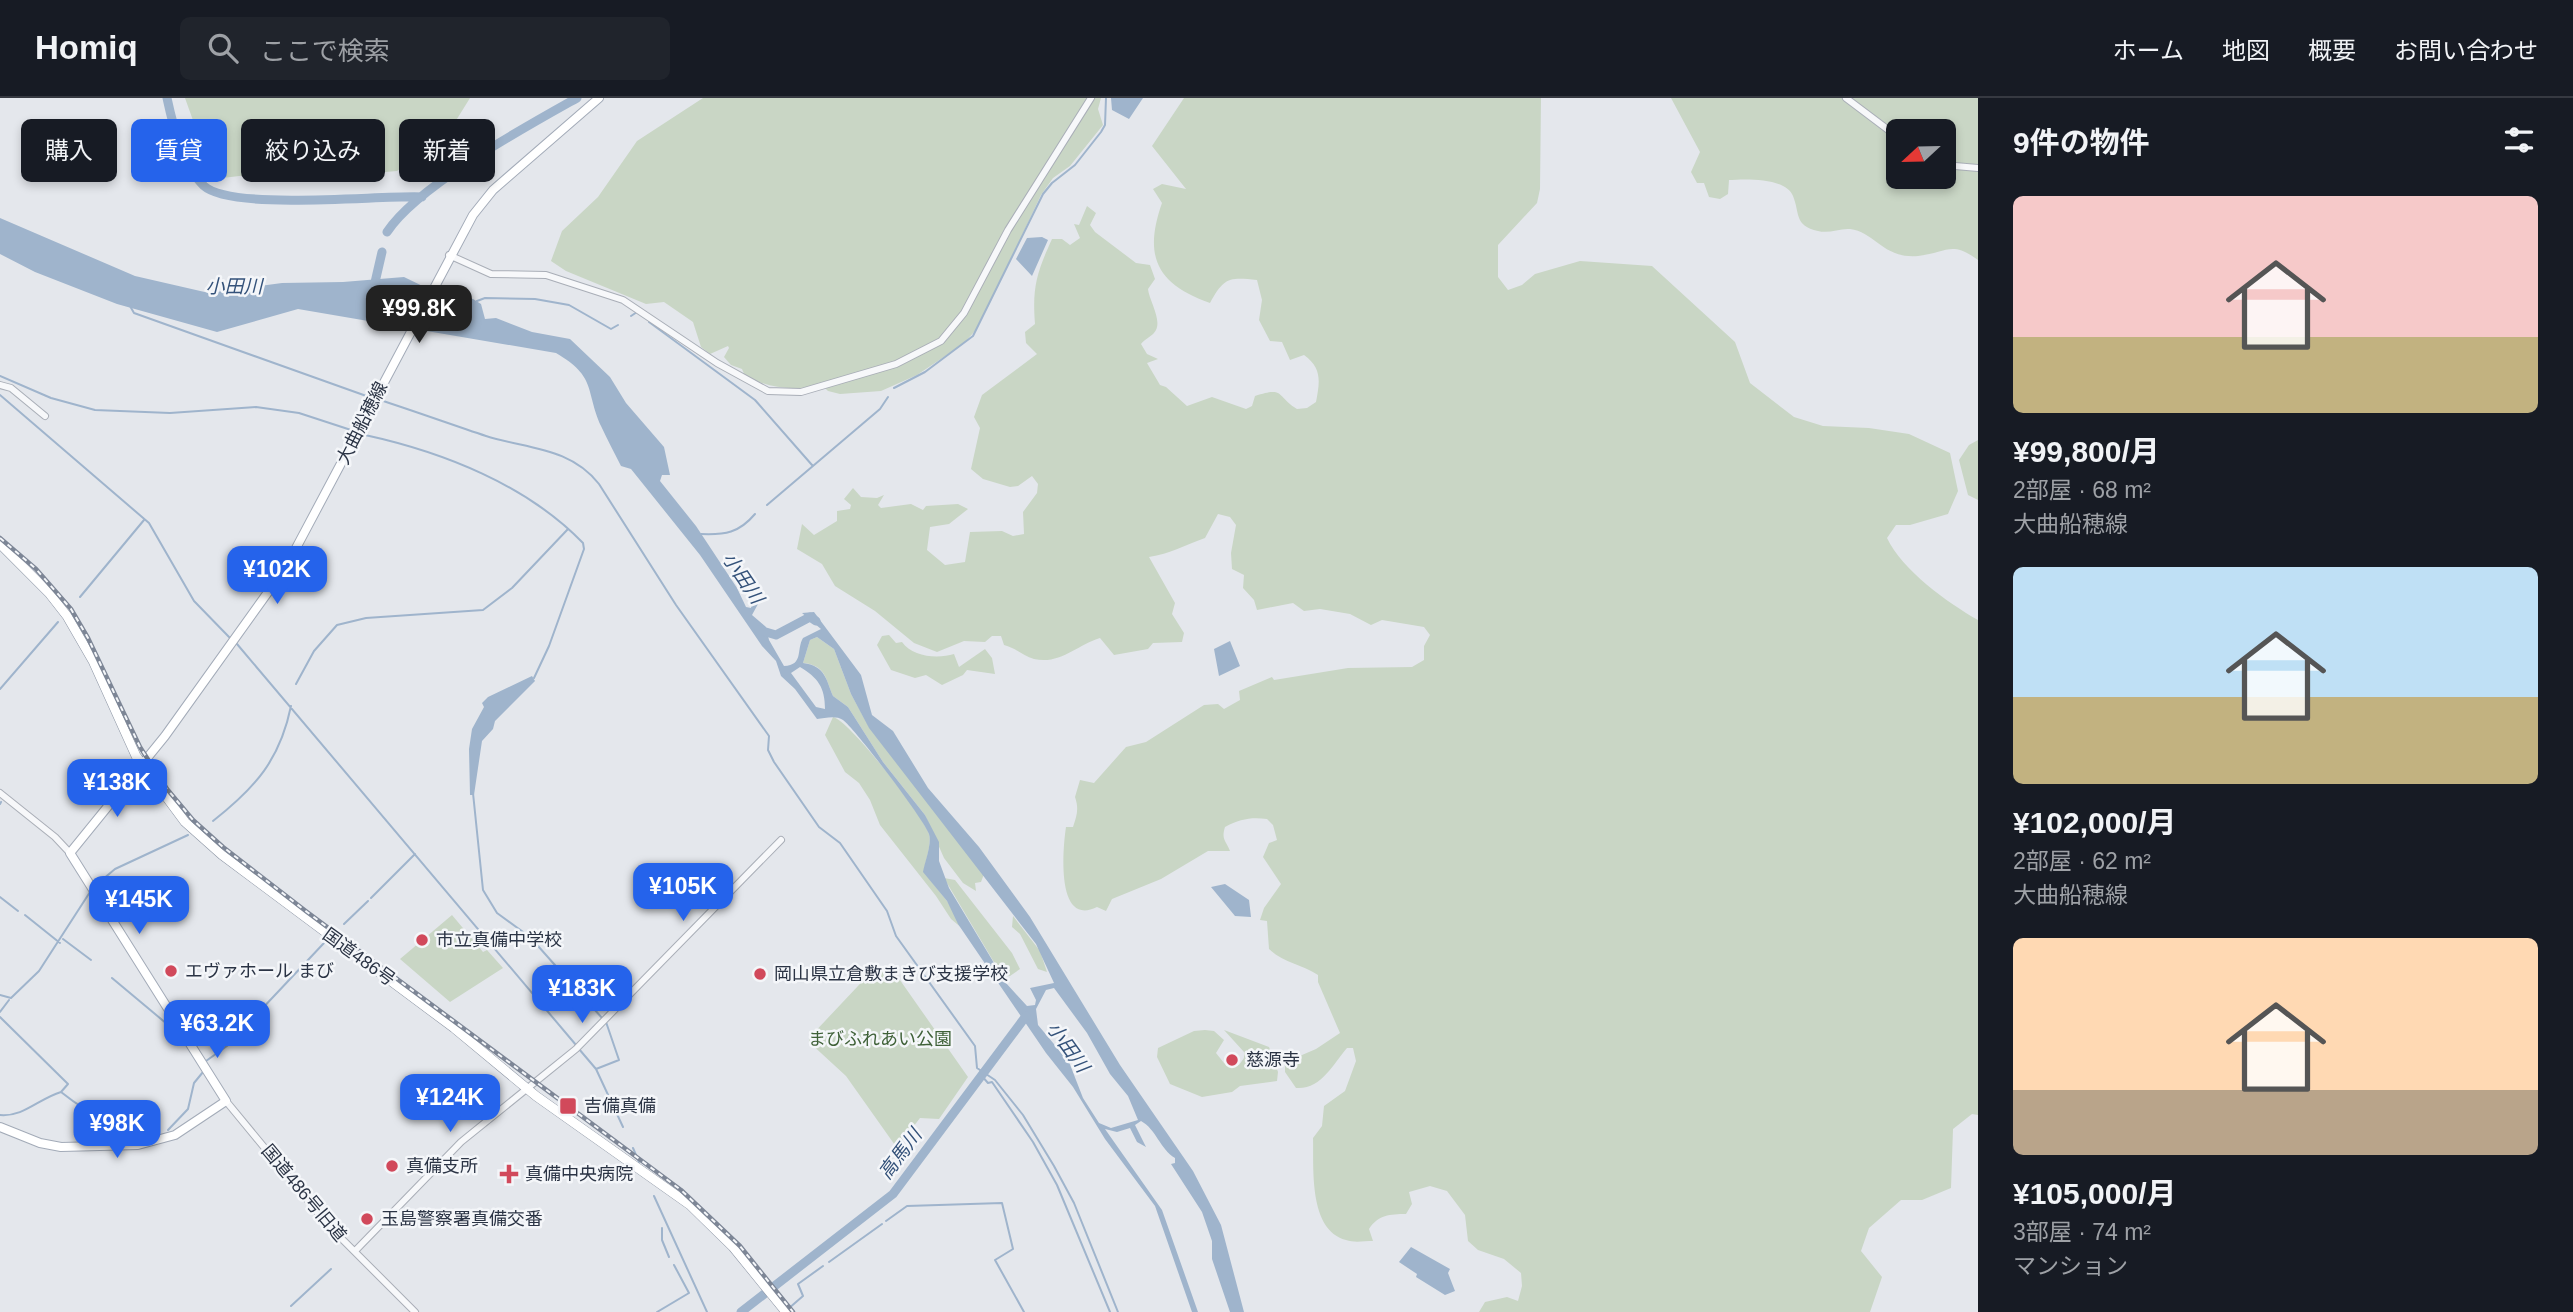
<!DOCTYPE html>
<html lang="ja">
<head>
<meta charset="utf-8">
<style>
  :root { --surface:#171b24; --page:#20242c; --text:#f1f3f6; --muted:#9ea1a6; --line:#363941; --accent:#2563eb }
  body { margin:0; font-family:Helvetica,"Noto Sans JP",sans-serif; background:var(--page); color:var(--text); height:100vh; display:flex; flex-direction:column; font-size:26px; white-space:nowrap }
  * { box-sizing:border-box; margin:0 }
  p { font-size:23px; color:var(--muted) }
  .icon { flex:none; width:38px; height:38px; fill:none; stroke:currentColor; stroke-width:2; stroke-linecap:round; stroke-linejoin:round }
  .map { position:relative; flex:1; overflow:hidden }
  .panel { display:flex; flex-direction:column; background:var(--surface); width:595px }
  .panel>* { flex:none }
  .banner { position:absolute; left:21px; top:21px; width:665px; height:63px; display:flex; gap:14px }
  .needle { width:46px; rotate:248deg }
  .tools { position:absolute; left:1886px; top:21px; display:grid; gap:14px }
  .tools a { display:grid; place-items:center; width:70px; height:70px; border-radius:10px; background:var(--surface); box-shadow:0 4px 10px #0003; font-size:35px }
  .price { position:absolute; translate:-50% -60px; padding:0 16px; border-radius:14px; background:var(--accent); color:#fff; font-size:23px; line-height:46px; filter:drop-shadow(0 2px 4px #0008) }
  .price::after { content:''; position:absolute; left:50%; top:42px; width:21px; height:16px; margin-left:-10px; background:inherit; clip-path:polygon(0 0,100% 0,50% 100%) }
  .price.on { background:#222; color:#fff }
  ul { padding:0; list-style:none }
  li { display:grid; align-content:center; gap:14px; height:371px; padding:0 35px }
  li span { display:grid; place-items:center; height:217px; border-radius:10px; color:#555 }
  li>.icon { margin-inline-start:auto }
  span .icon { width:126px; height:126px; fill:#fffc; stroke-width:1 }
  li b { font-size:30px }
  h2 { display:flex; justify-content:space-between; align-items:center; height:84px; padding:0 35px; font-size:30px }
  .pill { padding:0 24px; border-radius:10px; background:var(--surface); box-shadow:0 4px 10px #0003; font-size:24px; line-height:63px }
  .pill.on { background:var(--accent); color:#fff }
  header { display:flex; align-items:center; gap:42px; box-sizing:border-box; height:98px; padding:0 35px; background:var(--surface); border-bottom:2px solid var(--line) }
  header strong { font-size:33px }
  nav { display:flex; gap:38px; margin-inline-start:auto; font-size:24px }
  .search { width:490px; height:63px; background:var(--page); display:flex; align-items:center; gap:18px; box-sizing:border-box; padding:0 24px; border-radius:10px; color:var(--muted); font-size:26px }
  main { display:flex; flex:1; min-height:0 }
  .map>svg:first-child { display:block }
</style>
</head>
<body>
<header>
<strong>Homiq</strong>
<div class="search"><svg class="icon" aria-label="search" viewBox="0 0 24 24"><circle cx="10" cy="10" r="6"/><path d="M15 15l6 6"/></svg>ここで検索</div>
<nav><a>ホーム</a><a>地図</a><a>概要</a><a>お問い合わせ</a></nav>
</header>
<main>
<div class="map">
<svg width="1978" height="1214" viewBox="0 0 1978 1214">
  <rect width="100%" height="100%" fill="#e4e7ec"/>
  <path fill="#c9d6c5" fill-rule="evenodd" d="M 185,0 L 470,0 L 447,37 L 397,73 L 374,75 L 289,72 L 214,81 Z
    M 703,0 L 1101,0 L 1098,11 L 1103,27 L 1070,68 L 1053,80 L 1041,97 L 989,207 L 975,233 L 963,246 L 917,277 L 881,293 L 840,296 L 828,293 L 821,286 C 795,294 769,290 745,278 L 742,271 L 731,267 L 724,259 L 729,250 L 728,248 L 710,256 L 701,249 L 693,224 L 664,204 L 646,206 L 566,173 L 551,163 L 562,133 L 598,99 L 637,43 Z
    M 1184,0 L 1541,0 L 1540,91 L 1537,105 L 1498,147 L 1498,179 L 1508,192 L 1522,187 L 1535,176 L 1580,163 L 1652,168 L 1735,244 L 1750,285 L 1794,319 L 1823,328 L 1869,330 L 1909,336 L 1950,355 L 1958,393 L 1948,416 L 1910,427 L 1896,427 L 1887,440 C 1902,472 1948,505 1978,522 L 1978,1017 L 1972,1016 L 1953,1031 L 1951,1090 L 1922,1102 L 1901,1102 L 1869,1130 L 1861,1153 L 1882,1179 L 1870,1214 L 1479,1214 L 1485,1204 L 1507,1199 L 1518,1203 L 1522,1188 L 1521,1175 L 1504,1161 L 1478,1152 L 1468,1143 L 1465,1117 L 1447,1093 L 1430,1088 L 1409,1094 L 1412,1106 L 1406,1116 C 1390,1116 1378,1117 1369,1131 L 1373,1143 C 1364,1143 1354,1145 1346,1142 C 1308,1132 1314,1069 1313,1040 L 1322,1028 L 1324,1008 L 1345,993 L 1356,963 L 1353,950 L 1347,950 C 1333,966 1321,992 1296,990 L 1285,974 L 1285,965 L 1291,969 L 1295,960 L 1316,951 L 1340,935 L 1318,884 L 1318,877 C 1302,866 1284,865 1269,851 L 1267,823 L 1260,822 L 1264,810 L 1281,786 L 1263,759 L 1269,745 L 1277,742 L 1273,727 L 1267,721 C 1251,719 1240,721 1225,729 C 1221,742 1226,742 1230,753 L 1208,753 L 1161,781 L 1112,801 L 1106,813 L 1097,809 C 1055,830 1063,749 1066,729 L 1073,729 C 1077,717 1079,711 1075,699 L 1080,682 L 1094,685 L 1126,649 L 1146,644 L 1204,607 L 1218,606 L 1224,611 L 1240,602 L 1239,593 L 1272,579 L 1274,582 L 1348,570 L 1412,569 L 1424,562 L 1424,548 L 1430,537 L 1424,529 L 1382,522 L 1371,527 L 1350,516 L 1320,511 L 1304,513 L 1293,505 L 1257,512 L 1254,502 L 1243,490 L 1244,477 L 1232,471 L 1231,455 L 1236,427 L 1230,419 L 1218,416 L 1205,440 C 1185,447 1170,456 1149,459 L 1175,505 L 1172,516 L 1184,535 L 1182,544 L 1153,545 L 1148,551 L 1114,557 L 1100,540 C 1077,547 1060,567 1034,561 C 1023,558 1016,550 1004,547 L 1001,538 L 992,538 L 985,544 L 964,543 L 937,554 L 914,545 L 875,513 L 835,488 L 822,466 L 797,451 L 802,426 L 814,437 L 837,423 L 837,413 L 850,411 L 851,407 L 844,401 L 853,390 L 861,399 L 877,400 L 884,397 L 878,407 L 881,410 L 911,406 L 923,412 L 926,408 L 958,406 L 968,411 L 949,426 L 930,429 L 927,452 L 945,467 L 965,464 L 970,434 L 1002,433 L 1013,438 L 1024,436 L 1023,414 L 1037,395 L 1038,386 L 1032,378 L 1018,388 L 1010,389 L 983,381 L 971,371 L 980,330 L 974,319 L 982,297 L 1037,256 L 1026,245 L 1025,234 L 1035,226 C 1032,189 1037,174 1052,141 L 1062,141 L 1070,147 L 1080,140 L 1074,126 L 1079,127 L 1087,108 L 1096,115 L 1090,127 L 1095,134 L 1136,165 L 1150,167 L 1155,181 L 1148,191 C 1149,203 1164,224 1154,235 C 1150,239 1145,241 1141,246 L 1147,256 L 1158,261 L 1147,265 L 1160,287 L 1166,289 L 1187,308 L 1212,299 L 1246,311 L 1252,308 L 1255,298 C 1285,288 1276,298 1297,311 L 1307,310 L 1316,304 C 1320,283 1322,270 1304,257 L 1290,262 L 1282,244 L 1270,243 L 1259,222 L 1262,202 L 1257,182 C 1228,179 1224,180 1210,205 C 1157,186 1143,159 1162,105 L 1153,91 L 1162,86 L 1186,91 L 1152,48 Z
    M 1671,0 L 1978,0 L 1978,162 C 1951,142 1947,155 1918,158 C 1883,161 1875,134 1850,131 C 1840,130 1829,136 1818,133 C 1794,128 1800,115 1793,98 C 1786,79 1744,81 1729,82 L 1728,96 L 1720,101 L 1709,99 L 1704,85 L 1697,85 L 1691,74 L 1700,54 ZM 1899,33 L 1944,33 L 1944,79 L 1899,79 Z
    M 1978,342 L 1978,402 L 1968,397 L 1959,362 L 1969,347 Z
    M 889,537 L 896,545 L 902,544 C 912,559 938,561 954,556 L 959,569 L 985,551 L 992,560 L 995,576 L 967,572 L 963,577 L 942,587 L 926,577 L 915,580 L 891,572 L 877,547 L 882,538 Z
    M 817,539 L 834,551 L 851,596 L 869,629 L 984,776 L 981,784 L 975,785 L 976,793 L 963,785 L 944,760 L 925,717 L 883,664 L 848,609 L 833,598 C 826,582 826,567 803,565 L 810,542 Z
    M 833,619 C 849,622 923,717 929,736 C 932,746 925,763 924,774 L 947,803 L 963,831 L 951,821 L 936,798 L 880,727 L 870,702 L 859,685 L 845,674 L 825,637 Z
    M 944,780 L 955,782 L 1012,855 L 1020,871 L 1010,878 L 1001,876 Z
    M 452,817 L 483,854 L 487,852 L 503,870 L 450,904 L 400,861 Z
    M 1013,818 L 1040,853 L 1047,874 L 1038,871 L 1020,836 L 1012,829 Z
    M 874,871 L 895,875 L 968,979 L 939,1021 L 920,1020 L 897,1050 L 846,978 L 809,944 L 809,940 Z
    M 1205,932 L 1214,933 L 1224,942 L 1216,955 L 1224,965 L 1239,967 L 1244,960 L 1244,954 L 1224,932 L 1269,949 L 1278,974 L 1277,983 L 1240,988 L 1232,994 L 1202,999 L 1170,986 L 1157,959 L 1158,950 L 1194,933 Z"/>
  <path fill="#9fb4cc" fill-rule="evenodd" d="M 1111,0 L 1143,0 L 1129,21 L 1112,12 Z
    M 0,120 L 135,178 L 209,195 L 282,185 L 343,184 L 404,179 L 439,196 L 473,201 L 481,206 L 485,221 L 496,220 L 532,234 L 570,241 L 610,279 L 626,305 L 664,349 L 670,377 L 662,377 L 660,383 L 696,428 L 737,490 L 746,509 L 751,510 L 753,496 L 756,497 L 758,506 L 752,517 L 766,529 L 769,542 L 784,568 C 804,567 796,552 803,540 L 821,531 L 802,515 L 814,514 L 861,577 L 872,617 L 893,633 L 928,690 L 979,749 L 1030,819 L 1120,967 L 1193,1073 L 1221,1127 L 1244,1214 L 1230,1214 L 1212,1161 L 1212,1143 L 1202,1114 L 1171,1066 L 1175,1065 L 1175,1060 C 1160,1051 1156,1031 1141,1023 L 1135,1027 L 1146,1049 L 1137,1044 L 1130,1030 L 1117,1034 L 1105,1031 L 1162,1112 L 1198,1214 L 1192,1214 L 1155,1108 L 1105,1041 L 1073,989 L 1046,955 L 958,826 L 947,803 L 923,774 C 925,763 932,746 929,736 C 923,720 856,632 843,622 C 836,617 825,620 817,621 L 795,591 L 781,578 L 776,563 L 762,548 L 700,457 L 631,371 L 621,368 C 614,354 607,341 601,328 C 585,292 597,279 556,255 L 298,211 L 217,234 L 117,206 L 35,174 L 0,156 ZM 817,539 L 834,551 L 851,596 L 869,630 L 1036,846 L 1054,885 L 1030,890 L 1036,902 L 1035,907 L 1027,908 L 1006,885 L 949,790 L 939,763 L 939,744 L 925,717 L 883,664 L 848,609 L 833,598 C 826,582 826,568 803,565 L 810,542 ZM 800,569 C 818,580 825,589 825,611 L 816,609 L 791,575 ZM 1054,890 L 1087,935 L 1110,976 L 1128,998 L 1138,1022 L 1111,1030 L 1099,1025 L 1083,1000 L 1069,964 L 1038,927 L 1036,911 L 1046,892 Z
    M 1042,139 L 1048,142 L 1032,178 L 1016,161 L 1027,140 Z
    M 1230,543 L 1240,568 L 1219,578 L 1214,551 Z
    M 532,578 L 535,583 L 495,623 L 493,631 L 482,643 L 474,697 L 470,697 L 469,651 L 472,631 L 484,609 L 482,605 L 488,599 Z
    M 1225,786 L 1249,802 L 1251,819 L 1235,818 L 1211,789 Z
    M 1411,1149 L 1450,1171 L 1448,1175 L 1455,1193 L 1445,1197 L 1416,1179 L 1417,1176 L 1399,1164 Z"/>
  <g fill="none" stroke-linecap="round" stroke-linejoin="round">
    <path stroke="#9fb4cc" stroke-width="2" d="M 477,203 L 485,200 L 535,201 L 569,207 L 611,231 L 618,227
      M 130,208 L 134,215 L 372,300
      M 631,218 L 637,214
      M 649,224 L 755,302 L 812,367
      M 0,278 L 51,300 L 95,312 L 170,315 L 256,309 L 299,315 L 351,332
      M 894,290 L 925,274 L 973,238 L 1043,96 L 1052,85 L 1075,67 L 1101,34 L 1105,27 L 1106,0
      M 0,297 L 149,425 L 194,503 L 230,540
      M 377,301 C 414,313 450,326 486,338 C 527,351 570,349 599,386 L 676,507 L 769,638 L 768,652 L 774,664 L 819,729 L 840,745 L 887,813 L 896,838 L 975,948 L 977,970 L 995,982 L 1023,1017 L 1054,1068 L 1074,1105 L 1118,1214
      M 365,337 C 443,354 527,387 583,445 L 584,451 L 549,548 L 534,580
      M 767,407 L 880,311 L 888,299
      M 701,436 C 725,437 739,435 755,416
      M 80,499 L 144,422
      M 237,546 L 576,947
      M 296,586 L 314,553 L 337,527 L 366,520 L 483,512 L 512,490 L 568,431
      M 0,591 L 58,524
      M 473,695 L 483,792 L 497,815 L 530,839 L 602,920
      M 0,706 L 1,704
      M 213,723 C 255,690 280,662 291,608
      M 96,787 L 115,771 L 188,737
      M 0,799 L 18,813
      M 371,800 L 415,756
      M 25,817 L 60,845
      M 344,826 L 368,803
      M 63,841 L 91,862
      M 112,880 L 173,931
      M 0,897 L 11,900 L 39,873 L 90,794
      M 0,914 L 9,902
      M 0,919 L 68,986 L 61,994
      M 579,951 L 596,971 L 623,1029
      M 206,963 L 227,948 L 324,845
      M 596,971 L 619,962 L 606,924
      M 981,977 L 988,985 L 992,984 L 1033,1044 L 1057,1087 L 1110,1214
      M 0,1017 C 24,1019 38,1001 61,994 C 91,1018 119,1033 159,1028
      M 168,1032 L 188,1011 L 194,985 L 203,974
      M 633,1050 L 639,1064
      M 654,1098 L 707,1214
      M 886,1123 L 907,1108 L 1002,1105 L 1013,1151 L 995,1162 L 1024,1214
      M 662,1130 L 662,1142 L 669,1159
      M 829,1164 L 882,1126
      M 291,1208 L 331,1171
      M 788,1211 L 803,1198 L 798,1186 L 823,1168
      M 657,1214 L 689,1195 L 674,1167"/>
    <path stroke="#9fb4cc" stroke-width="9" d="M 167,0 C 173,28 183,68 204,88 C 232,113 379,97 422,99
      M 387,134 C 417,88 527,28 577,0
      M 373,193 L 382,154
      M 759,532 L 776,537 L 810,519 L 816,523
      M 741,1214 L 893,1096 L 1026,918"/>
    <g stroke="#a9aeb7" stroke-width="8">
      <path id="minor" d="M 1846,0 L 1899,40
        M 1944,67 L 1978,70
        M 449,157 L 491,176 L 546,177 L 623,202 L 717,265 L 768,293 L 801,294 L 896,266 L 941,243 L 964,215 L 1008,132 L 1091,0
        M 0,287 L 11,290 L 45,318
        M 0,695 L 55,739 L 70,755
        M 226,1003 L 329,1128 L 415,1214
        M 355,1153 L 461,1044 L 576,951 L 781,742"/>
    </g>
    <g stroke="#a3abb8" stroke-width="10">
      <path id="major" d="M 0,1029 L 40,1045 L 61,1049 L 138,1047 L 175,1037 L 226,1003 L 70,755 L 165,638 L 286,469 L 473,117 L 493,92 L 599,0"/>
    </g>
    <g stroke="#8b94a3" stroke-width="10">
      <path id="highway" d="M 0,446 L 49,495 L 67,518 L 93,563 L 136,658 L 185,724 L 222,757 L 454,930 L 536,998 L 690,1107 L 733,1149 L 786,1214"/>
    </g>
    <use href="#minor" stroke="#f7f8fa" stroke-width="6"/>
    <use href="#major" stroke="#fff" stroke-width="8"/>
    <use href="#highway" stroke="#fff" stroke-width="9"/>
    <g stroke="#7d8696" stroke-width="4.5">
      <path id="rail" d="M 0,440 L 36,471 L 71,511 L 88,540 L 140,649 L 167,691 L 193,722 L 223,749 L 307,814 L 681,1092 L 740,1148 L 793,1214"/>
    </g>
    <use href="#rail" stroke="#f4f6f9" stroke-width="2" stroke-dasharray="5" stroke-linecap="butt"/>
  </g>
  <g fill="#d1495b" stroke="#f4f6f9" stroke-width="2.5">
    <circle cx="422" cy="842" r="7"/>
    <circle cx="171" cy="873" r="7"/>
    <circle cx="760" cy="876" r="7"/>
    <circle cx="1232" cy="962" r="7"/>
    <rect x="559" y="999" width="18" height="18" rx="3.5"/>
    <circle cx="392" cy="1068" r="7"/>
    <path d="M505.5 1065.5h7v7h7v7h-7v7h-7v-7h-7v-7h7z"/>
    <circle cx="367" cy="1121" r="7"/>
  </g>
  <g text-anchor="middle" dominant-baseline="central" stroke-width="5" stroke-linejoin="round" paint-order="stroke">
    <g font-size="18" fill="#2b3445" stroke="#f4f6f9">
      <text transform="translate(362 325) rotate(-63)">大曲船穂線</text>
      <text transform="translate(359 859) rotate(36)">国道486号</text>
      <text transform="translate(304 1095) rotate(50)">国道486号旧道</text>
    </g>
    <g font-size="18" fill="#2b3445" stroke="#f4f6f9" text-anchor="start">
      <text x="436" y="842">市立真備中学校</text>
      <text x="185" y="873">エヴァホール まび</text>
      <text x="774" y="876">岡山県立倉敷まきび支援学校</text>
      <text x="1246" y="962">慈源寺</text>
      <text x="584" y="1008">吉備真備</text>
      <text x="406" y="1068">真備支所</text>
      <text x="525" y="1076">真備中央病院</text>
      <text x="381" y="1121">玉島警察署真備交番</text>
    </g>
    <g font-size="18" fill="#3f6138" stroke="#f4f6f9">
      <text x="880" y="941">まびふれあい公園</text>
    </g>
    <g font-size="19" font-style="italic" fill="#34527a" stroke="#f4f6f9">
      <text x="234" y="188">小田川</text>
      <text transform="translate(743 480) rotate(56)">小田川</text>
      <text transform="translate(1068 949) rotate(54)">小田川</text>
      <text transform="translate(900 1056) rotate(-53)">高馬川</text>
    </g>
  </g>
</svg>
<div class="tools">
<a><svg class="needle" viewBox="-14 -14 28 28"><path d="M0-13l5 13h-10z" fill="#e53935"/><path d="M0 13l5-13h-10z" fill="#9ea1a6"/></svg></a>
</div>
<b class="price on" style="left:419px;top:247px">¥99.8K</b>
<b class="price" style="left:277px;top:508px">¥102K</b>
<b class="price" style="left:117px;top:721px">¥138K</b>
<b class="price" style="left:683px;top:825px">¥105K</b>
<b class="price" style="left:139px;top:838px">¥145K</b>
<b class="price" style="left:582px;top:927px">¥183K</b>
<b class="price" style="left:217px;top:962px">¥63.2K</b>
<b class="price" style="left:450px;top:1036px">¥124K</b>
<b class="price" style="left:117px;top:1062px">¥98K</b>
<div class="banner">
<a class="pill">購入</a>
<a class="pill on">賃貸</a>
<a class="pill">絞り込み</a>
<a class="pill">新着</a>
</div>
</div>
<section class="panel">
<h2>9件の物件<svg class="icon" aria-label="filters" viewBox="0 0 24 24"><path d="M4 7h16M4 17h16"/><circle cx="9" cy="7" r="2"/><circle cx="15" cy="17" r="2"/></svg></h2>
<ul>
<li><span style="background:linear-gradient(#f6c9c9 65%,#c2b280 0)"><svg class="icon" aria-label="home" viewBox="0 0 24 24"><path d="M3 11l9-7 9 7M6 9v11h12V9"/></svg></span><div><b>¥99,800/月</b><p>2部屋 · 68 m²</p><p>大曲船穂線</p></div></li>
<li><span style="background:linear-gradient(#bfe0f5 60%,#c2b280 0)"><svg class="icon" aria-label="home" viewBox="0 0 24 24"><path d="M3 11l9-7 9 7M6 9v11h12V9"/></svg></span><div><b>¥102,000/月</b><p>2部屋 · 62 m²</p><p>大曲船穂線</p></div></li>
<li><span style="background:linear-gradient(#ffd9b3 70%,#b9a48a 0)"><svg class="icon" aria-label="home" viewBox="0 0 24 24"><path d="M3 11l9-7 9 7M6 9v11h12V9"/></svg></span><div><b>¥105,000/月</b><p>3部屋 · 74 m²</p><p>マンション</p></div></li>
</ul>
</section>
</main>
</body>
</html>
